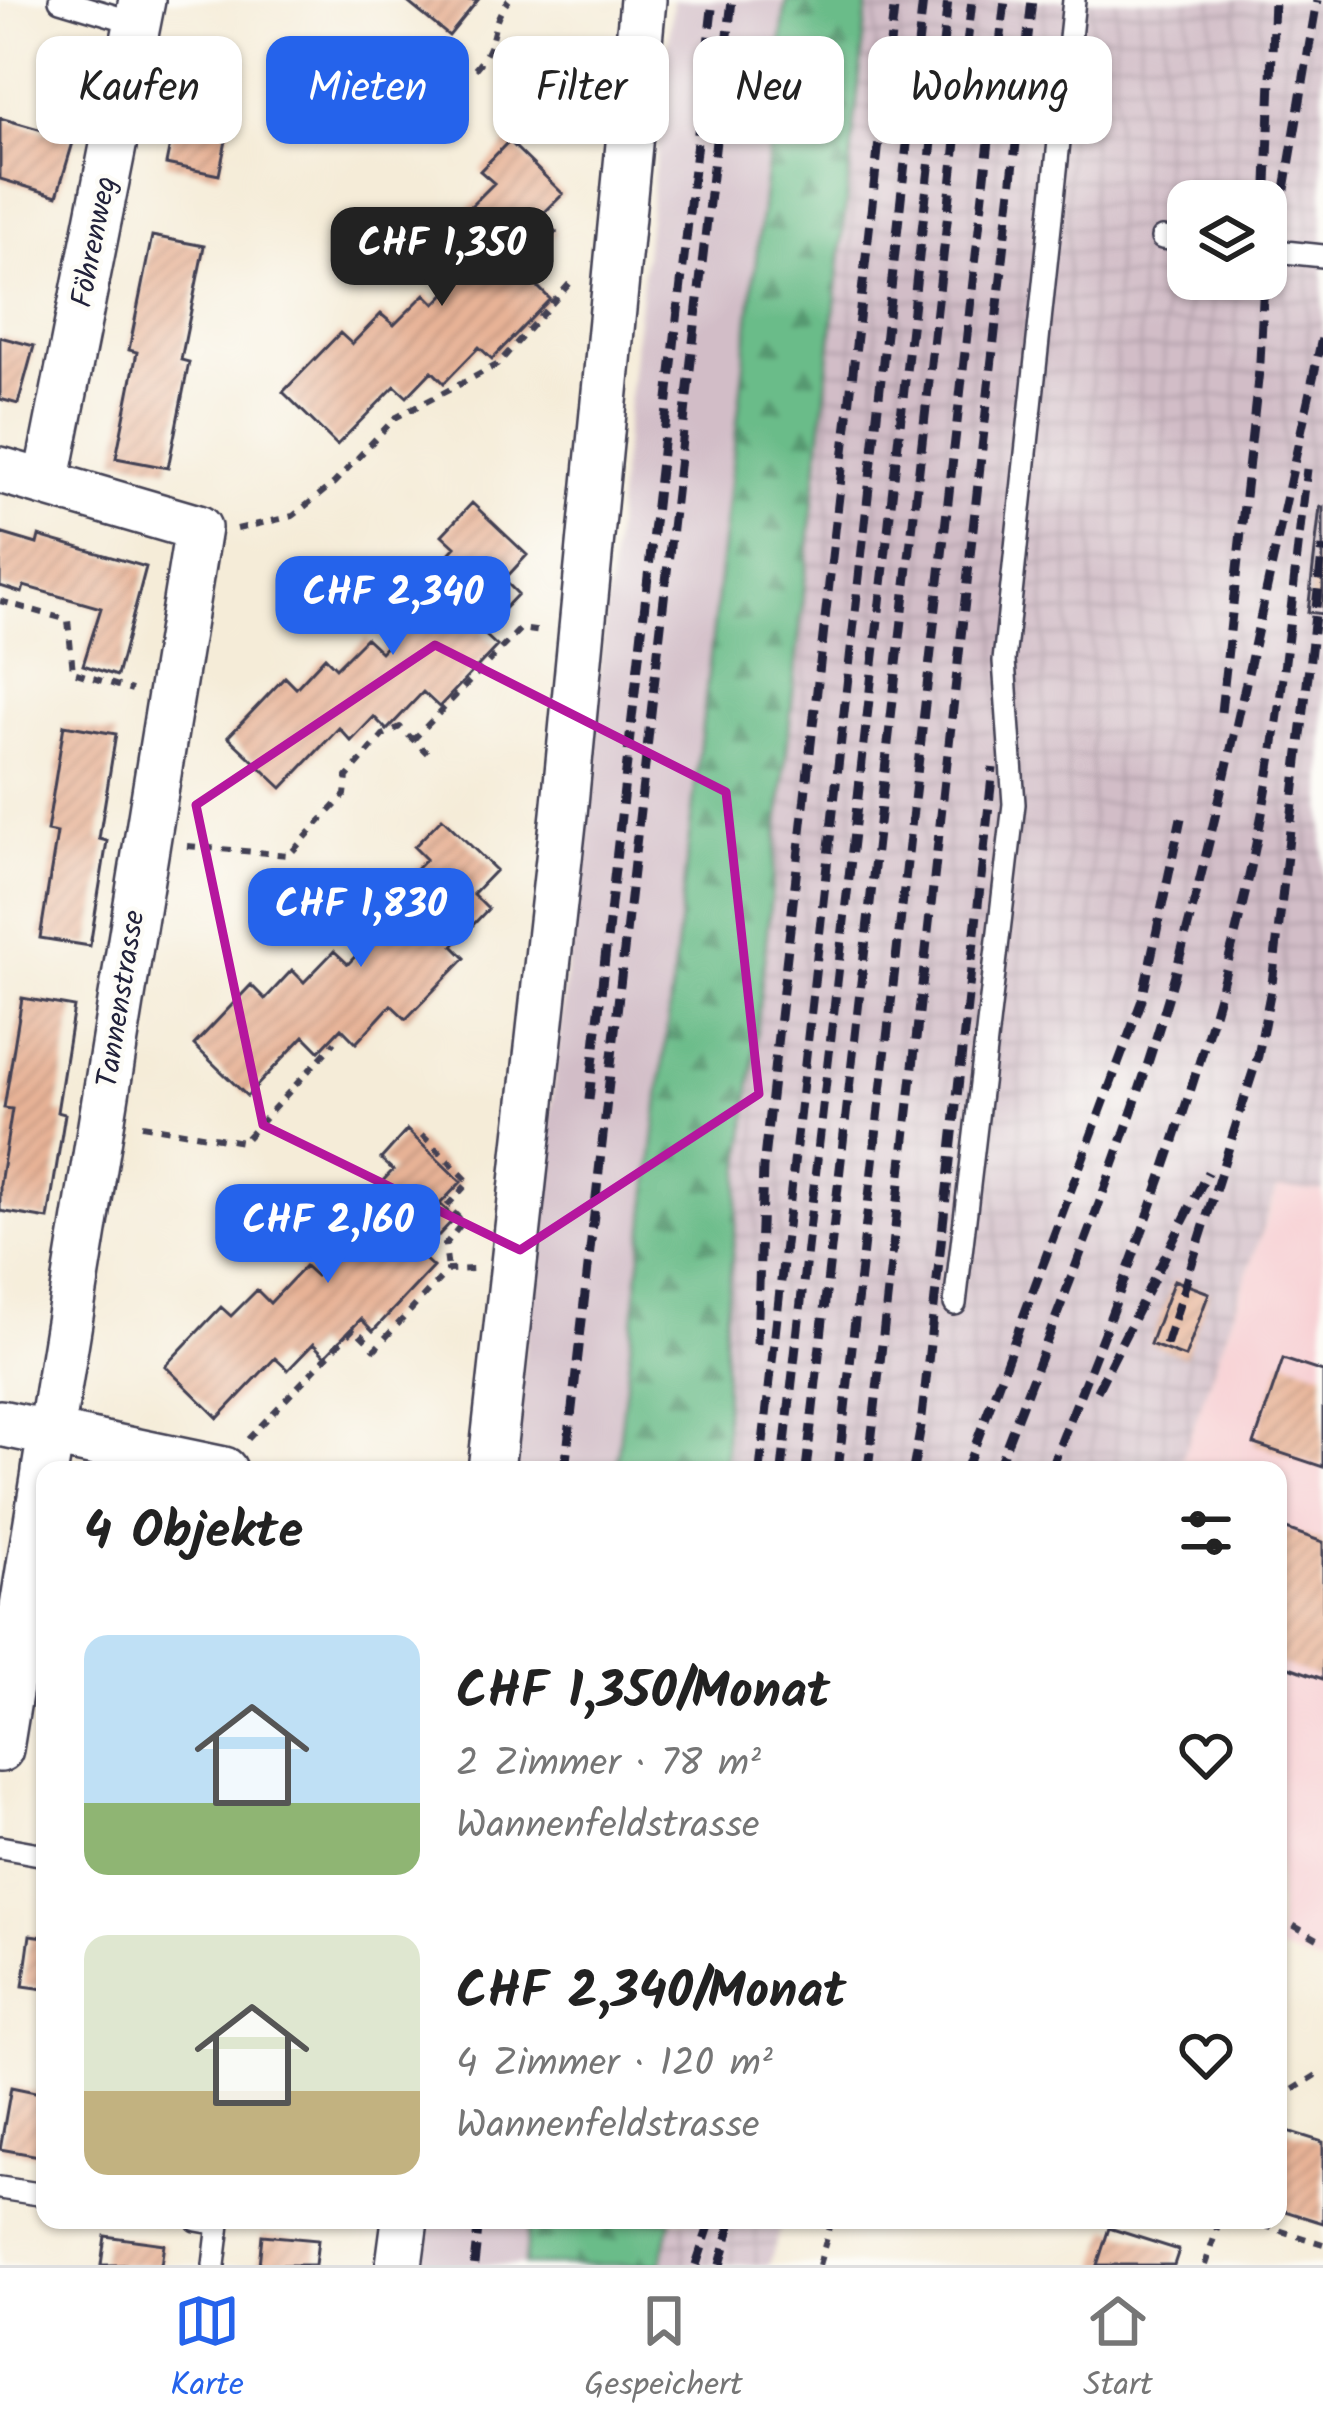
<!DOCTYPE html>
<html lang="de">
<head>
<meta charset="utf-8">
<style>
  :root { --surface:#fff; --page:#f2f2f2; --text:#222; --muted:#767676; --line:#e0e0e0; --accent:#2563eb }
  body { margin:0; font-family:Kalam,sans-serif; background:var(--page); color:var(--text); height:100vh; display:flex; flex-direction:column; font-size:45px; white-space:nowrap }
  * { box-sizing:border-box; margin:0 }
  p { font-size:39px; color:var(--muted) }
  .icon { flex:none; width:66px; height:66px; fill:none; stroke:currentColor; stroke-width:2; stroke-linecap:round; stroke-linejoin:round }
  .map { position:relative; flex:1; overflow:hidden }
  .drawer { position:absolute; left:36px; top:1461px; width:1251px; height:768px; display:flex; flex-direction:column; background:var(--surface); border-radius:24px; box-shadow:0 3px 9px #0004 }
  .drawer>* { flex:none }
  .guide { position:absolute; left:36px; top:36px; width:1251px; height:108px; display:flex; gap:24px }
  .tools { position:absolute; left:1167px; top:180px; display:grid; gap:24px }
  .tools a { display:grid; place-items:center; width:120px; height:120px; border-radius:24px; background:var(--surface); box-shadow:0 3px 9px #0004; font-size:60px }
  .price { position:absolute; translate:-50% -102px; padding:0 27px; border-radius:24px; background:var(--accent); color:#fff; font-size:39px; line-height:78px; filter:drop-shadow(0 3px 6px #0008) }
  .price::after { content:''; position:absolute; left:50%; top:72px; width:36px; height:27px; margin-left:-18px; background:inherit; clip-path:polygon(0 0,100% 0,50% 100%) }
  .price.active { background:#222; color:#fff }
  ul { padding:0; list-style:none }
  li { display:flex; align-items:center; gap:36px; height:300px; padding:0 48px }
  li span { display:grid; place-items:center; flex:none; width:336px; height:240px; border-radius:24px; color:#555 }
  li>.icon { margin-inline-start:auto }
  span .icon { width:144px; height:144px; fill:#fffc; stroke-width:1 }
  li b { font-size:51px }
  h2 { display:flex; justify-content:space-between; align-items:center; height:144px; padding:0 48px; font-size:51px }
  .pill { padding:0 42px; border-radius:24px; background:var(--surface); box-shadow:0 3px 9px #0004; font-size:42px; line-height:108px }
  .pill.active { background:var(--accent); color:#fff }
  .tab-bar { display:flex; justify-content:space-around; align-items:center; height:168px; border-top:3px solid var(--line); background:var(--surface); font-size:33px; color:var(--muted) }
  .tab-bar a { display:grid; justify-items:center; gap:6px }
  .tab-bar .active { color:var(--accent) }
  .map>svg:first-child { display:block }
</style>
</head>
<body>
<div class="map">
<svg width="1323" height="2265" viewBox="0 0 1323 2265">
  <defs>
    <pattern id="industrial-grid" width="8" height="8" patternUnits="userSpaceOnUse" patternTransform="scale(3)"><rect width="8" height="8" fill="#d2bdc7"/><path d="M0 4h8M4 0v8" fill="none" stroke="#b4a2ac"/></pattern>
    <pattern id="forest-firs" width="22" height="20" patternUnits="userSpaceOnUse" patternTransform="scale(3)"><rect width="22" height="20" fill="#6abc89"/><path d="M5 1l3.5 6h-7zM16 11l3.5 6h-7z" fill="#579871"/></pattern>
    <pattern id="building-hatch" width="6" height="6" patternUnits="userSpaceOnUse" patternTransform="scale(3)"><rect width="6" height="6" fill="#e7b296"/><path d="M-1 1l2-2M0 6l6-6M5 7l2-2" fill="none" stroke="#c69982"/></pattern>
  </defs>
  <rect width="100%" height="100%" fill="#fdfcf7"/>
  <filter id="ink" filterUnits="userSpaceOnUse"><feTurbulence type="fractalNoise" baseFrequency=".00833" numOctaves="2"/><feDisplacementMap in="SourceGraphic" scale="24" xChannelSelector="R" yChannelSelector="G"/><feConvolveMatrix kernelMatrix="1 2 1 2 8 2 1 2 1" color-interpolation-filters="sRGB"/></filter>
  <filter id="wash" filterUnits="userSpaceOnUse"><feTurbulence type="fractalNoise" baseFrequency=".004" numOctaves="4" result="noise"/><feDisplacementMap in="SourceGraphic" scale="48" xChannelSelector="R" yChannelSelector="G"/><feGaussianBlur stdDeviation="2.7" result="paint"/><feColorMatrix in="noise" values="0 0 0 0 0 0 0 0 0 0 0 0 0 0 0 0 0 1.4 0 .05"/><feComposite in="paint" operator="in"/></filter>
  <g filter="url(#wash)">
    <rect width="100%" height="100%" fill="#f5ecd8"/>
    <path fill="#f7cfd3" d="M 1278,1188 L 1323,1191 L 1323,1965 L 1278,1951 L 1278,1470 L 1178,1470 Z"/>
    <path fill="url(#industrial-grid)" fill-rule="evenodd" d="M 868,0 L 1323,0 L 1323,1191 L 1277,1189 L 1178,1470 L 726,1470 L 724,1330 ZM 1188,201 L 1266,201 L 1266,279 L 1188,279 Z
      M 672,2220 L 783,2220 L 769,2265 L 661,2265 Z"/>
    <path fill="#d2bdc7" d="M 673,0 L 786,0 L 616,1470 L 511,1470 Z
      M 425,2220 L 529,2220 L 524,2265 L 420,2265 Z"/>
    <path fill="url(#forest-firs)" stroke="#466f62" stroke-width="3" d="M 786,0 L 868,0 L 724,1330 L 726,1470 L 616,1470 Z
      M 529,2220 L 671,2220 L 661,2265 L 524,2265 Z"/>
    <g id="blocks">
      <path fill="url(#building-hatch)" d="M 405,0 L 478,0 L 449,36 Z
        M 188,56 L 241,67 L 219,175 L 166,164 Z
        M 0,118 L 74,139 L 57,196 L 0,179 Z
        M 509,141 L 563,194 L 540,217 L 556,232 L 520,269 L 550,299 L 492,359 L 479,347 L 444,383 L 432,371 L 407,397 L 395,386 L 337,445 L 283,392 L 340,333 L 352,344 L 381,314 L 394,325 L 425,294 L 435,304 L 493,243 L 463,214 L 494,183 L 480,171 Z
        M 152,236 L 204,246 L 181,360 L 189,362 L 168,468 L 116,458 L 137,352 L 129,350 Z
        M 0,337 L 34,346 L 18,404 L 0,399 Z
        M 472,503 L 527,555 L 504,580 L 518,594 L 482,632 L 497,646 L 439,707 L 423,692 L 387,730 L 374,717 L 351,741 L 339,728 L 282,788 L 228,737 L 285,677 L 296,688 L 325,657 L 336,668 L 366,638 L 381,652 L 439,591 L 426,579 L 455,547 L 442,535 Z
        M 1320,507 L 1323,507 L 1323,614 L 1308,612 Z
        M 0,533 L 37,544 L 39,536 L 146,567 L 117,676 L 83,665 L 101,608 L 24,586 L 22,593 L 0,586 Z
        M 64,725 L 116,734 L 99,839 L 107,841 L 90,946 L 40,938 L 57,833 L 47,831 Z
        M 442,818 L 496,870 L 473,894 L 488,909 L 453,946 L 465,958 L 406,1019 L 391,1005 L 356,1043 L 341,1028 L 319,1051 L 304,1036 L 247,1096 L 194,1045 L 251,985 L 265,999 L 292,970 L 304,982 L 334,951 L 348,964 L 407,902 L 395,891 L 426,859 L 414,847 Z
        M 22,998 L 74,1007 L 57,1112 L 65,1114 L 48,1219 L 0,1211 L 0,1184 L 12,1109 L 4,1108 Z
        M 407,1130 L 461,1182 L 440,1204 L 455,1218 L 420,1255 L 433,1267 L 373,1331 L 361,1319 L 325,1356 L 313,1344 L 288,1370 L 275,1358 L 218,1418 L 165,1366 L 221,1307 L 231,1316 L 257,1290 L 270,1303 L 305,1266 L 316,1276 L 377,1213 L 364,1201 L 393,1170 L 381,1159 Z
        M 1174,1280 L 1209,1293 L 1185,1357 L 1150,1344 Z
        M 1283,1359 L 1323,1372 L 1323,1467 L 1254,1444 Z
        M 1278,1526 L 1323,1542 L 1323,1679 L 1278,1663 Z
        M 30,1935 L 45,1937 L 45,1989 L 23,1986 Z
        M 11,2087 L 45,2094 L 45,2157 L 0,2149 Z
        M 1278,2128 L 1323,2142 L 1323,2223 L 1278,2209 Z
        M 1109,2228 L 1179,2250 L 1174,2265 L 1097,2265 Z
        M 262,2235 L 318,2240 L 315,2265 L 259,2265 Z
        M 105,2236 L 164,2244 L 161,2265 L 101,2265 Z"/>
    </g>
  </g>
  <g filter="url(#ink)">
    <use href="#blocks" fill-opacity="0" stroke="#424053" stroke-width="3"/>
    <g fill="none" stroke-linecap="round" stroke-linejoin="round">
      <g stroke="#424053" stroke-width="26">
        <path id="service" d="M 60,0 L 137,23
          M 1162,238 L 1188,241
          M 1266,250 L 1323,256
          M 955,1304 L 1014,804 L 1004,661 L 1074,0
          M 0,1847 L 45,1855
          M 0,2188 L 45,2195
          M 197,2220 L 219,2224 L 214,2265"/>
      </g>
      <g stroke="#424053" stroke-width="50">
        <path id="minor" d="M 0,470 L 198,528 L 45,1470
          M 46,483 L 142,0
          M 0,1423 L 224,1470
          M 491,1470 L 564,814 L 643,0
          M 0,1749 L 45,1472
          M 399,2265 L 405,2220"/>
      </g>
      <path stroke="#424053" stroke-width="6" stroke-dasharray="9 9" stroke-linecap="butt" d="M 475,69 C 501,39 487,26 509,0
        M 237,529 L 293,516 L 334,483 L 395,418 L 497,365 L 571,282 L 576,283
        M 0,601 L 68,620 L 73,672 L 132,690
        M 413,740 L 520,629 L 542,632
        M 187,846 L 289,855 L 345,795 L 347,777 L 383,735 L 400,727 L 427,753
        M 142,1125 L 243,1142 L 335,1042
        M 422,1135 L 469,1182 L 447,1206 L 463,1222 L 445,1245 L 448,1270
        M 248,1439 L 354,1328 L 375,1349 L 448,1270 L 474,1269
        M 1278,1917 L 1323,1942
        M 1278,2099 L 1323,2071
        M 1246,2220 L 1323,2244
        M 819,2265 L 832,2220
        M 1205,2265 L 1220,2220"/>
      <use href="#service" stroke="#fff" stroke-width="21"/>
      <use href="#minor" stroke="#fff" stroke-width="45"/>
      <path stroke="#22223b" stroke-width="9" stroke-dasharray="18 9" stroke-linecap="butt" d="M 1266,211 L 1274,0
        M 1267,296 L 1317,0
        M 1221,712 L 1260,362 L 1264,279
        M 589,1100 L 713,0
        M 757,1344 L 763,1168 L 895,0
        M 1166,1345 L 1258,1056 L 1272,984 L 1323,547
        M 1097,1391 L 1208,1172
        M 565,1470 L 732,0
        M 760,1470 L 923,0
        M 782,1470 L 948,0
        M 806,1470 L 972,0
        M 838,1470 L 1005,0
        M 868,1470 L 1032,0
        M 913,1470 L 921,1426 L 993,768
        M 966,1470 L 1142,1000 L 1181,818
        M 997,1470 C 1064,1295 1137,1119 1185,938 C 1237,738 1277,535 1323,334
        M 1050,1470 C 1132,1265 1213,1056 1257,839 C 1282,718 1292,592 1307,469
        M 474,2265 L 479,2220
        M 696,2265 L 711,2220
        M 720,2265 L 732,2220"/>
    </g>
  </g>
  <path fill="none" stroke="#b5179e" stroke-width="9" stroke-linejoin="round" d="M 435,645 L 726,792 L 759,1094 L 520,1250 L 263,1125 L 196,805 Z"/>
  <g text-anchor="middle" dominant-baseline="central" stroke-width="9" stroke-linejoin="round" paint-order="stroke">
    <g font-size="30" fill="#22223b" stroke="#fdfcf7">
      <text transform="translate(95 242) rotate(-79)">Föhrenweg</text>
      <text transform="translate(122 999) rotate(-81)">Tannenstrasse</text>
    </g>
  </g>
</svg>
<div class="tools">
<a><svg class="icon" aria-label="layers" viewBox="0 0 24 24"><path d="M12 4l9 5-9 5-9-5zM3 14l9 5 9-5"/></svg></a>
</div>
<b class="price active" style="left:442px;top:309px">CHF 1,350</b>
<b class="price" style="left:393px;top:658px">CHF 2,340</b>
<b class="price" style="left:361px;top:970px">CHF 1,830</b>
<b class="price" style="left:328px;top:1286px">CHF 2,160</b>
<div class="guide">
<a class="pill">Kaufen</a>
<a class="pill active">Mieten</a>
<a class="pill">Filter</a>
<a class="pill">Neu</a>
<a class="pill">Wohnung</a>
</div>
<section class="drawer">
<h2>4 Objekte<svg class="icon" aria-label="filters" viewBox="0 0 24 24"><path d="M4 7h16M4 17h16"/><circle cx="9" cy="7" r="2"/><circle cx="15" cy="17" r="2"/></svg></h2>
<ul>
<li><span style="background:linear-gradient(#bfe0f5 70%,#8fb573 0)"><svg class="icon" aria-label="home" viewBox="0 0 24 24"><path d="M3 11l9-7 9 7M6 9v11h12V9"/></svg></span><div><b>CHF 1,350/Monat</b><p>2 Zimmer · 78 m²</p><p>Wannenfeldstrasse</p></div><svg class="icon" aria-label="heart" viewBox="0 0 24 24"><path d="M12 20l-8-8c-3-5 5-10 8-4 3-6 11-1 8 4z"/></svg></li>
<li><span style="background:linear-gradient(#dfe7d0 65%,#c2b280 0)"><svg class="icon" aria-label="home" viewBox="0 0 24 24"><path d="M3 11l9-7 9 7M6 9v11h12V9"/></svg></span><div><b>CHF 2,340/Monat</b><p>4 Zimmer · 120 m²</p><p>Wannenfeldstrasse</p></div><svg class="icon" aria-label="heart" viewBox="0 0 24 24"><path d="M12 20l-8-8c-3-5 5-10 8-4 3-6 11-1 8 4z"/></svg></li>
</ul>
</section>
</div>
<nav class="tab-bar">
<a class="active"><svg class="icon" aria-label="map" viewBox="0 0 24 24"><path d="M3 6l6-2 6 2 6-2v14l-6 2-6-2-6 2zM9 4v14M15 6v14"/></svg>Karte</a>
<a><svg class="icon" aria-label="saved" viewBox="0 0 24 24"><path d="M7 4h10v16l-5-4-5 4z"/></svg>Gespeichert</a>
<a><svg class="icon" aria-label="home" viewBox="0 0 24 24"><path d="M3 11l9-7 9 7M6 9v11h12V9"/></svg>Start</a>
</nav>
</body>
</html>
